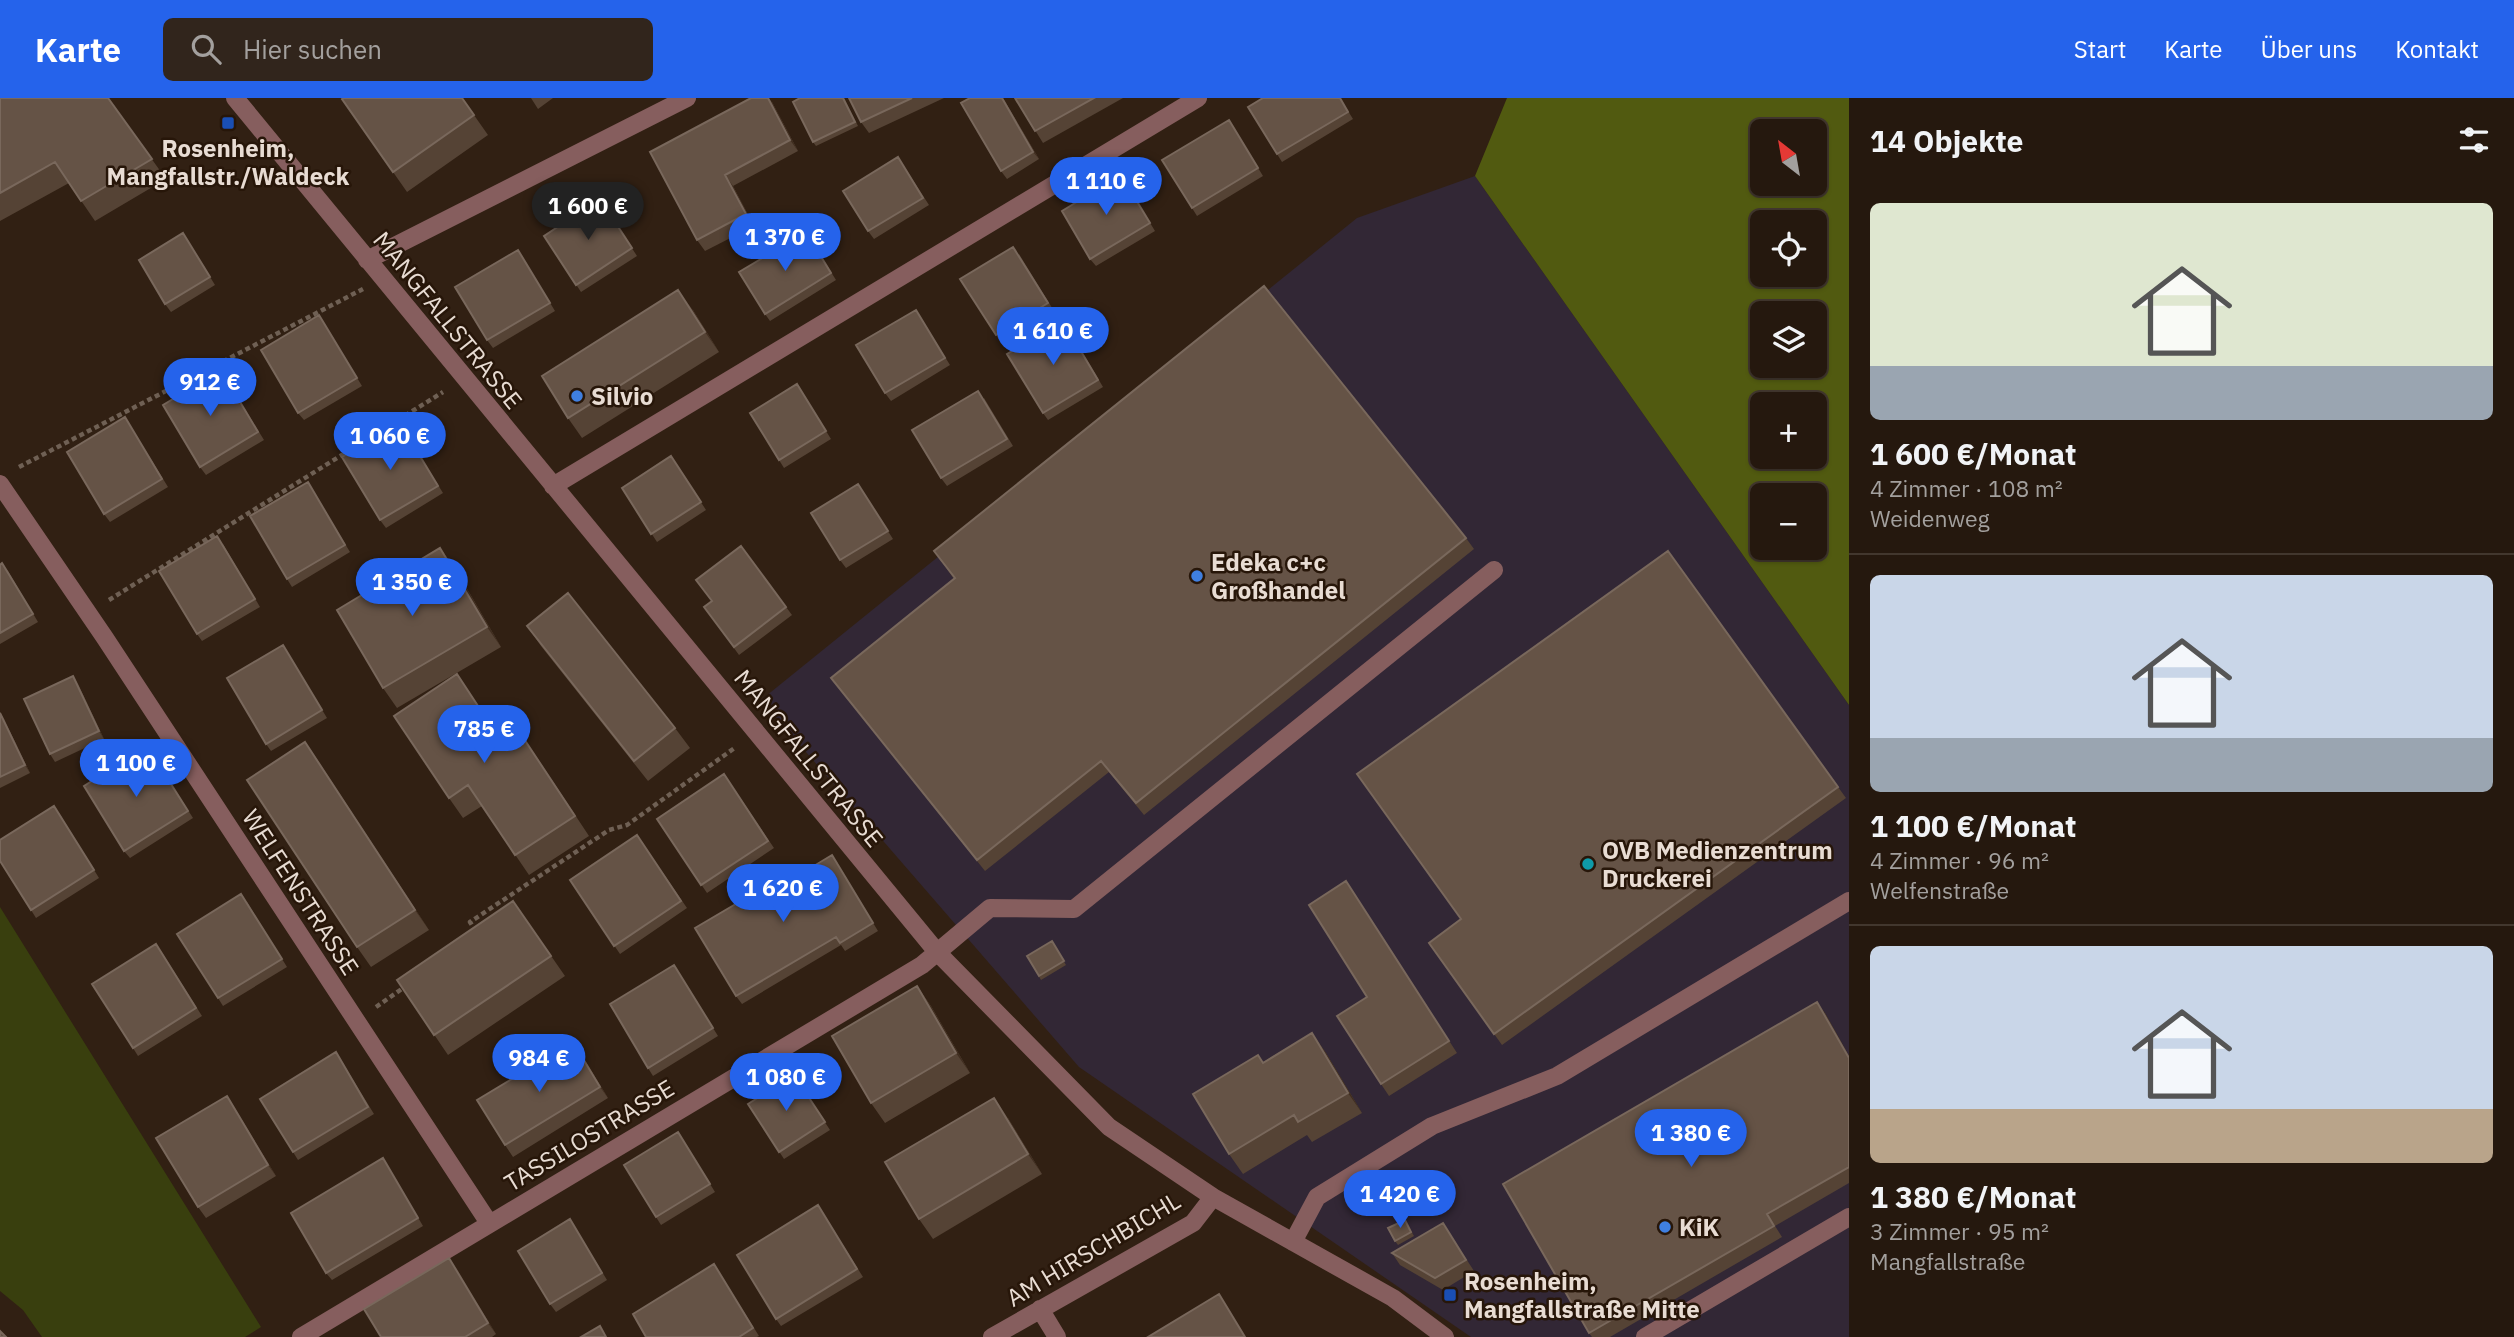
<!DOCTYPE html>
<html lang="de">
<head>
<meta charset="utf-8">
<style>
  :root { --surface:#25180e; --page:#31251c; --text:#f1f3f6; --muted:#a3a09e; --line:#42372e; --accent:#2563eb }
  body { margin:0; font-family:"IBM Plex Sans",sans-serif; background:var(--page); color:var(--text); height:100vh; display:flex; flex-direction:column; font-size:26px; white-space:nowrap }
  * { box-sizing:border-box; margin:0 }
  p { font-size:23px; color:var(--muted) }
  .icon { flex:none; width:38px; height:38px; fill:none; stroke:currentColor; stroke-width:2; stroke-linecap:round; stroke-linejoin:round }
  .map { position:relative; flex:1; overflow:hidden }
  .details { display:flex; flex-direction:column; background:var(--surface); width:665px }
  .details>* { flex:none }
  .needle { width:46px; rotate:329deg }
  .controls { position:absolute; left:1750px; top:21px; display:grid; gap:14px }
  .controls a { display:grid; place-items:center; width:77px; height:77px; border-radius:10px; background:var(--surface); box-shadow:0 2px 5px #0004,0 0 0 2px var(--line); font-size:35px }
  .price { position:absolute; translate:-50% -60px; padding:0 16px; border-radius:24px; background:var(--accent); color:#fff; font-size:23px; line-height:46px; filter:drop-shadow(0 2px 4px #0008) }
  .price::after { content:''; position:absolute; left:50%; top:42px; width:21px; height:16px; margin-left:-10px; background:inherit; clip-path:polygon(0 0,100% 0,50% 100%) }
  .price.active { background:#222; color:#fff }
  ul { padding:0; list-style:none }
  li { display:grid; align-content:center; gap:14px; height:371px; padding:0 21px }
  li+li { border-top:2px solid var(--line) }
  li span { display:grid; place-items:center; height:217px; border-radius:10px; color:#555 }
  li>.icon { margin-inline-start:auto }
  span .icon { width:126px; height:126px; fill:#fffc; stroke-width:1 }
  li b { font-size:30px }
  h2 { display:flex; justify-content:space-between; align-items:center; height:84px; padding:0 21px; font-size:30px }
  header { display:flex; align-items:center; gap:42px; box-sizing:border-box; height:98px; padding:0 35px; background:var(--accent); color:#fff }
  header strong { font-size:33px }
  nav { display:flex; gap:38px; margin-inline-start:auto; font-size:24px }
  .search { width:490px; height:63px; background:var(--page); display:flex; align-items:center; gap:18px; box-sizing:border-box; padding:0 24px; border-radius:10px; color:var(--muted); font-size:26px }
  main { display:flex; flex:1; min-height:0 }
  .map>svg:first-child { display:block }
</style>
</head>
<body>
<header>
<strong>Karte</strong>
<div class="search"><svg class="icon" aria-label="search" viewBox="0 0 24 24"><circle cx="10" cy="10" r="6"/><path d="M15 15l6 6"/></svg>Hier suchen</div>
<nav><a>Start</a><a>Karte</a><a>Über uns</a><a>Kontakt</a></nav>
</header>
<main>
<div class="map">
<svg width="1849" height="1239" viewBox="0 0 1849 1239">
  <rect width="100%" height="100%" fill="#312013"/>
  <path fill="#322735" d="M 1475,78 L 1849,607 L 1849,1239 L 1471,1239 L 1079,969 L 761,602 L 1357,120 Z"/>
  <path fill="#393f0e" d="M 0,809 L 261,1229 L 245,1239 L 42,1239 L 23,1212 L 0,1193 Z"/>
  <path fill="#515a10" fill-rule="evenodd" d="M 1507,0 L 1849,0 L 1849,607 L 1475,78 ZM 1762,33 L 1815,33 L 1815,86 L 1762,86 ZM 1762,124 L 1815,124 L 1815,177 L 1762,177 ZM 1762,215 L 1815,215 L 1815,268 L 1762,268 ZM 1762,306 L 1815,306 L 1815,359 L 1762,359 ZM 1762,397 L 1815,397 L 1815,450 L 1762,450 Z"/>
  <g fill="none" stroke-linecap="round" stroke-linejoin="round">
    <path stroke="#6f6054" stroke-width="4.5" stroke-dasharray="5 3.5" stroke-linecap="butt" d="M 19,369 L 363,191
      M 109,502 L 443,294
      M 476,834 L 470,824 L 609,732 L 627,727 L 736,649
      M 376,909 L 406,888"/>
    <path stroke="#865e5e" stroke-width="18" d="M 235,0 L 937,854 L 1109,1029 L 1213,1099 L 1393,1200 L 1445,1239
      M 367,162 L 687,0
      M 0,386 L 105,540 L 489,1125
      M 553,388 L 1198,0
      M 1293,1144 L 1317,1099 L 1432,1028 L 1557,978 L 1849,803
      M 1040,1211 L 1057,1239
      M 301,1239 L 922,867 L 990,810 L 1074,811 L 1494,472
      M 992,1239 L 1193,1125 L 1213,1099
      M 1645,1239 L 1849,1119"/>
  </g>
  <path fill="#554335" d="M 0,0 L 108,0 L 166,81 L 95,123 L 69,85 L 0,123 Z
    M 462,0 L 488,37 L 407,94 L 342,1 Z
    M 531,0 L 553,0 L 538,11 Z
    M 844,0 L 858,28 L 816,48 L 813,44 Z
    M 849,0 L 944,0 L 869,35 L 861,24 Z
    M 1003,0 L 1039,61 L 1007,81 L 1001,73 Z
    M 1015,0 L 1123,0 L 1043,45 Z
    M 1263,0 L 1340,0 L 1353,21 L 1282,64 L 1277,56 Z
    M 772,4 L 798,53 L 733,88 L 754,128 L 705,153 L 697,142 L 650,54 Z
    M 1229,22 L 1263,78 L 1197,118 L 1192,110 Z
    M 898,59 L 929,107 L 874,141 L 868,133 Z
    M 1121,77 L 1155,133 L 1096,168 L 1090,161 Z
    M 600,101 L 637,158 L 581,194 L 544,138 Z
    M 806,134 L 836,182 L 770,223 L 765,216 Z
    M 183,135 L 215,187 L 171,214 L 165,206 Z
    M 1019,156 L 1054,213 L 1001,245 L 996,237 Z
    M 523,160 L 555,213 L 493,250 L 487,242 Z
    M 693,212 L 719,254 L 582,340 L 568,320 Z
    M 916,212 L 950,267 L 891,303 L 885,295 Z
    M 319,217 L 362,288 L 304,322 L 298,315 Z
    M 1068,230 L 1103,289 L 1048,322 L 1043,315 Z
    M 226,280 L 264,342 L 206,377 L 200,369 Z
    M 797,286 L 831,341 L 784,370 L 779,362 Z
    M 984,300 L 1013,348 L 947,388 L 941,380 Z
    M 125,319 L 168,389 L 110,424 L 104,416 Z
    M 400,325 L 443,395 L 386,430 L 380,422 Z
    M 671,358 L 706,412 L 657,444 L 622,390 Z
    M 308,384 L 350,454 L 292,489 L 287,481 Z
    M 858,386 L 893,441 L 846,470 L 840,462 Z
    M 1466,440 L 1474,451 L 1144,717 L 1109,674 L 985,773 L 831,580 L 954,481 L 934,453 Z
    M 223,446 L 260,509 L 202,543 L 197,536 Z
    M 741,448 L 792,517 L 739,557 L 704,509 L 712,503 Z
    M 440,450 L 455,470 L 501,549 L 397,610 L 383,590 Z
    M 1668,453 L 1846,700 L 1502,947 L 1429,845 L 1461,821 Z
    M 0,467 L 8,473 L 38,524 L 0,546 Z
    M 527,528 L 675,630 L 690,650 L 648,683 L 541,548 Z
    M 288,555 L 327,620 L 271,653 L 266,646 Z
    M 457,576 L 508,652 L 538,661 L 589,738 L 529,777 L 482,708 L 463,720 L 449,700 Z
    M 73,578 L 78,586 L 104,641 L 55,664 L 50,656 Z
    M 0,614 L 4,621 L 30,675 L 0,690 Z
    M 305,644 L 429,832 L 371,869 L 357,849 Z
    M 147,648 L 193,720 L 130,760 L 124,753 Z
    M 724,676 L 774,750 L 707,795 L 657,721 Z
    M 59,715 L 99,780 L 36,820 L 31,812 Z
    M 637,737 L 687,810 L 620,856 L 570,782 Z
    M 832,757 L 878,833 L 845,853 L 841,847 L 742,906 L 736,898 L 799,776 Z
    M 1346,783 L 1457,955 L 1389,998 L 1381,986 L 1367,899 Z
    M 513,803 L 565,878 L 448,957 L 397,882 Z
    M 247,804 L 287,869 L 223,908 L 218,900 Z
    M 1052,843 L 1066,867 L 1041,882 L 1027,858 Z
    M 161,853 L 202,918 L 138,958 L 133,950 Z
    M 674,867 L 718,938 L 653,978 L 648,970 Z
    M 917,888 L 931,908 L 970,975 L 885,1025 L 871,1005 Z
    M 1825,915 L 1849,958 L 1849,1085 L 1775,1128 L 1782,1139 L 1610,1239 L 1592,1239 L 1589,1235 Z
    M 1312,935 L 1326,955 L 1362,1015 L 1312,1044 L 1307,1037 L 1243,1076 L 1229,1056 L 1258,957 L 1263,964 Z
    M 336,954 L 374,1016 L 298,1062 L 293,1054 Z
    M 581,956 L 608,1000 L 513,1059 L 505,1047 Z
    M 794,977 L 830,1032 L 784,1061 L 748,1006 Z
    M 227,998 L 276,1078 L 206,1120 L 198,1109 Z
    M 1008,1020 L 1042,1076 L 933,1141 L 919,1121 Z
    M 678,1034 L 715,1094 L 661,1127 L 656,1119 Z
    M 383,1060 L 423,1128 L 332,1182 L 326,1175 Z
    M 818,1107 L 863,1179 L 781,1228 L 776,1221 Z
    M 1443,1125 L 1474,1173 L 1443,1192 L 1400,1167 L 1392,1155 Z
    M 1407,1126 L 1414,1138 L 1398,1147 L 1395,1143 Z
    M 575,1129 L 607,1182 L 556,1214 L 550,1206 Z
    M 449,1160 L 496,1236 L 492,1239 L 381,1239 Z
    M 714,1166 L 759,1238 L 757,1239 L 646,1239 Z"/>
  <path fill="#402e20" d="M 768,0 L 772,4 L 798,53 L 790,42 Z
    M 1002,0 L 1003,0 L 1039,61 L 1033,54 Z
    M 725,77 L 733,88 L 754,128 L 746,116 Z
    M 678,192 L 693,212 L 719,254 L 705,234 Z
    M 440,450 L 455,470 L 501,549 L 487,529 Z
    M 73,578 L 78,586 L 104,641 L 99,633 Z
    M 0,614 L 4,621 L 30,675 L 25,667 Z
    M 305,644 L 319,664 L 429,832 L 415,812 Z
    M 917,888 L 931,908 L 970,975 L 956,955 Z
    M 1817,904 L 1825,915 L 1849,958 L 1849,960 Z
    M 1312,935 L 1326,955 L 1362,1015 L 1348,995 Z
    M 573,944 L 581,956 L 608,1000 L 600,989 Z
    M 227,998 L 235,1010 L 276,1078 L 268,1067 Z
    M 994,1000 L 1008,1020 L 1042,1076 L 1028,1056 Z
    M 449,1160 L 457,1171 L 496,1236 L 488,1225 Z"/>
  <path fill="#655346" stroke="#79685c" stroke-width="2" d="M 0,0 L 108,0 L 152,61 L 81,103 L 55,64 L 0,95 Z
    M 343,0 L 462,0 L 474,17 L 393,74 L 342,1 Z
    M 751,0 L 768,0 L 790,42 L 725,77 L 746,116 L 697,142 L 650,54 Z
    M 800,0 L 843,0 L 855,24 L 813,44 L 793,4 Z
    M 849,0 L 912,0 L 861,24 Z
    M 970,0 L 1002,0 L 1033,54 L 1001,73 L 961,5 Z
    M 1015,0 L 1094,0 L 1035,33 Z
    M 1263,0 L 1340,0 L 1348,14 L 1277,56 L 1248,9 Z
    M 1229,22 L 1258,70 L 1192,110 L 1162,62 Z
    M 898,59 L 923,100 L 868,133 L 843,93 Z
    M 1121,77 L 1150,125 L 1090,161 L 1062,113 Z
    M 600,101 L 632,150 L 576,187 L 544,138 Z
    M 806,134 L 831,175 L 765,216 L 739,174 Z
    M 183,135 L 210,179 L 165,206 L 139,162 Z
    M 1013,149 L 1048,205 L 996,237 L 960,181 Z
    M 518,152 L 550,205 L 487,242 L 455,189 Z
    M 1264,188 L 1466,440 L 1136,705 L 1101,663 L 977,762 L 831,580 L 955,480 L 934,453 Z
    M 678,192 L 705,234 L 568,320 L 542,278 Z
    M 916,212 L 945,260 L 885,295 L 856,247 Z
    M 319,217 L 357,280 L 298,315 L 261,252 Z
    M 1063,223 L 1098,282 L 1043,315 L 1007,256 Z
    M 221,272 L 258,334 L 200,369 L 163,307 Z
    M 797,286 L 826,333 L 779,362 L 750,315 Z
    M 978,293 L 1007,341 L 941,380 L 912,332 Z
    M 125,319 L 162,381 L 104,416 L 67,354 Z
    M 400,325 L 438,388 L 380,422 L 342,359 Z
    M 671,358 L 701,404 L 651,436 L 622,390 Z
    M 308,384 L 345,447 L 287,481 L 250,418 Z
    M 858,386 L 888,433 L 840,462 L 811,415 Z
    M 217,438 L 255,501 L 197,536 L 159,473 Z
    M 741,448 L 786,509 L 734,549 L 704,509 L 712,503 L 696,482 Z
    M 440,450 L 487,529 L 383,590 L 337,512 Z
    M 1668,453 L 1838,689 L 1494,936 L 1429,845 L 1461,821 L 1357,676 Z
    M 2,465 L 33,516 L 0,535 L 0,467 Z
    M 568,495 L 675,630 L 634,663 L 527,528 Z
    M 283,547 L 322,612 L 266,646 L 227,580 Z
    M 457,576 L 507,652 L 524,641 L 575,718 L 515,757 L 468,687 L 449,700 L 394,618 Z
    M 73,578 L 99,633 L 50,656 L 24,601 Z
    M 0,615 L 25,667 L 0,679 Z
    M 305,644 L 415,812 L 357,849 L 247,682 Z
    M 147,648 L 188,713 L 124,753 L 84,688 Z
    M 724,676 L 768,743 L 701,787 L 657,721 Z
    M 54,708 L 94,772 L 31,812 L 0,763 L 0,742 Z
    M 637,737 L 681,803 L 614,848 L 570,782 Z
    M 832,757 L 873,825 L 840,845 L 836,839 L 736,898 L 695,830 L 795,771 L 799,777 Z
    M 1346,783 L 1449,943 L 1381,986 L 1337,918 L 1367,899 L 1309,807 Z
    M 241,796 L 282,861 L 218,900 L 177,836 Z
    M 513,803 L 551,858 L 434,937 L 397,882 Z
    M 1052,843 L 1064,863 L 1039,878 L 1027,858 Z
    M 156,846 L 196,910 L 133,950 L 92,886 Z
    M 674,867 L 713,930 L 648,970 L 610,906 Z
    M 917,888 L 956,955 L 871,1005 L 832,938 Z
    M 1817,904 L 1849,960 L 1849,1069 L 1767,1116 L 1774,1128 L 1589,1235 L 1503,1086 Z
    M 1312,935 L 1348,995 L 1298,1024 L 1294,1017 L 1229,1056 L 1193,996 L 1258,957 L 1263,965 Z
    M 573,944 L 600,989 L 505,1047 L 477,1002 Z
    M 336,954 L 368,1009 L 293,1054 L 260,1001 Z
    M 794,977 L 825,1024 L 779,1054 L 748,1006 Z
    M 227,998 L 268,1067 L 198,1109 L 156,1040 Z
    M 994,1000 L 1028,1056 L 919,1121 L 885,1064 Z
    M 678,1034 L 710,1086 L 656,1119 L 624,1067 Z
    M 383,1060 L 418,1120 L 326,1175 L 291,1115 Z
    M 818,1107 L 857,1171 L 776,1221 L 737,1157 Z
    M 570,1121 L 602,1175 L 550,1206 L 518,1153 Z
    M 1405,1122 L 1411,1134 L 1395,1143 L 1388,1130 Z
    M 1443,1125 L 1466,1162 L 1435,1180 L 1392,1155 Z
    M 449,1160 L 488,1225 L 465,1239 L 381,1239 L 364,1211 Z
    M 714,1166 L 753,1230 L 739,1239 L 646,1239 L 633,1216 Z
    M 1219,1196 L 1245,1239 L 1148,1239 Z
    M 600,1228 L 606,1239 L 581,1239 Z
    M 0,1233 L 6,1239 L 0,1239 Z"/>
  <g fill="#1a4fb4" stroke="#271609" stroke-width="2.5">
    <rect x="221" y="18" width="14" height="14" rx="3.5"/>
    <rect x="1443" y="1190" width="14" height="14" rx="3.5"/>
  </g>
  <g fill="#3f7fe0" stroke="#271609" stroke-width="2.5">
    <circle cx="577" cy="298" r="7"/>
    <circle cx="1197" cy="478" r="7"/>
    <circle cx="1665" cy="1129" r="7"/>
  </g>
  <circle fill="#0f9aa8" stroke="#271609" stroke-width="2.5" cx="1588" cy="766" r="7"/>
  <g text-anchor="middle" dominant-baseline="central" stroke-width="5" stroke-linejoin="round" paint-order="stroke">
    <g font-size="24" font-weight="bold" fill="#e8dcd3" stroke="#271609" text-anchor="start">
      <text x="228" y="50" text-anchor="middle">Rosenheim,<tspan x="228" dy="28">Mangfallstr./Waldeck</tspan></text>
      <text x="591" y="298">Silvio</text>
      <text x="1211" y="464">Edeka c+c<tspan x="1211" dy="28">Großhandel</tspan></text>
      <text x="1602" y="752">OVB Medienzentrum<tspan x="1602" dy="28">Druckerei</tspan></text>
      <text x="1679" y="1129">KiK</text>
      <text x="1464" y="1183">Rosenheim,<tspan x="1464" dy="28">Mangfallstraße Mitte</tspan></text>
    </g>
    <g font-size="24" fill="#e8dcd3" stroke="#271609">
      <text transform="translate(448 222) rotate(51)">MANGFALLSTRASSE</text>
      <text transform="translate(809 660) rotate(51)">MANGFALLSTRASSE</text>
      <text transform="translate(301 794) rotate(57)">WELFENSTRASSE</text>
      <text transform="translate(589 1037) rotate(-31)">TASSILOSTRASSE</text>
      <text transform="translate(1093 1151) rotate(-31)">AM HIRSCHBICHL</text>
    </g>
  </g>
</svg>
<div class="controls">
<a><svg class="needle" viewBox="-14 -14 28 28"><path d="M0-13l5 13h-10z" fill="#e53935"/><path d="M0 13l5-13h-10z" fill="#a3a09e"/></svg></a>
<a><svg class="icon" aria-label="locate" viewBox="0 0 24 24"><circle cx="12" cy="12" r="6"/><path d="M12 2v4M12 18v4M2 12h4M18 12h4"/></svg></a>
<a><svg class="icon" aria-label="layers" viewBox="0 0 24 24"><path d="M12 4l9 5-9 5-9-5zM3 14l9 5 9-5"/></svg></a>
<a>+</a>
<a>−</a>
</div>
<b class="price" style="left:1106px;top:119px">1 110 €</b>
<b class="price active" style="left:588px;top:144px">1 600 €</b>
<b class="price" style="left:785px;top:175px">1 370 €</b>
<b class="price" style="left:1053px;top:269px">1 610 €</b>
<b class="price" style="left:210px;top:320px">912 €</b>
<b class="price" style="left:390px;top:374px">1 060 €</b>
<b class="price" style="left:412px;top:520px">1 350 €</b>
<b class="price" style="left:484px;top:667px">785 €</b>
<b class="price" style="left:136px;top:701px">1 100 €</b>
<b class="price" style="left:783px;top:826px">1 620 €</b>
<b class="price" style="left:539px;top:996px">984 €</b>
<b class="price" style="left:786px;top:1015px">1 080 €</b>
<b class="price" style="left:1691px;top:1071px">1 380 €</b>
<b class="price" style="left:1400px;top:1132px">1 420 €</b>
</div>
<section class="details">
<h2>14 Objekte<svg class="icon" aria-label="filters" viewBox="0 0 24 24"><path d="M4 7h16M4 17h16"/><circle cx="9" cy="7" r="2"/><circle cx="15" cy="17" r="2"/></svg></h2>
<ul>
<li><span style="background:linear-gradient(#dfe7d0 75%,#9aa5b1 0)"><svg class="icon" aria-label="home" viewBox="0 0 24 24"><path d="M3 11l9-7 9 7M6 9v11h12V9"/></svg></span><div><b>1 600 €/Monat</b><p>4 Zimmer · 108 m²</p><p>Weidenweg</p></div></li>
<li><span style="background:linear-gradient(#c9d6e8 75%,#9aa5b1 0)"><svg class="icon" aria-label="home" viewBox="0 0 24 24"><path d="M3 11l9-7 9 7M6 9v11h12V9"/></svg></span><div><b>1 100 €/Monat</b><p>4 Zimmer · 96 m²</p><p>Welfenstraße</p></div></li>
<li><span style="background:linear-gradient(#c9d6e8 75%,#b9a48a 0)"><svg class="icon" aria-label="home" viewBox="0 0 24 24"><path d="M3 11l9-7 9 7M6 9v11h12V9"/></svg></span><div><b>1 380 €/Monat</b><p>3 Zimmer · 95 m²</p><p>Mangfallstraße</p></div></li>
</ul>
</section>
</main>
</body>
</html>
